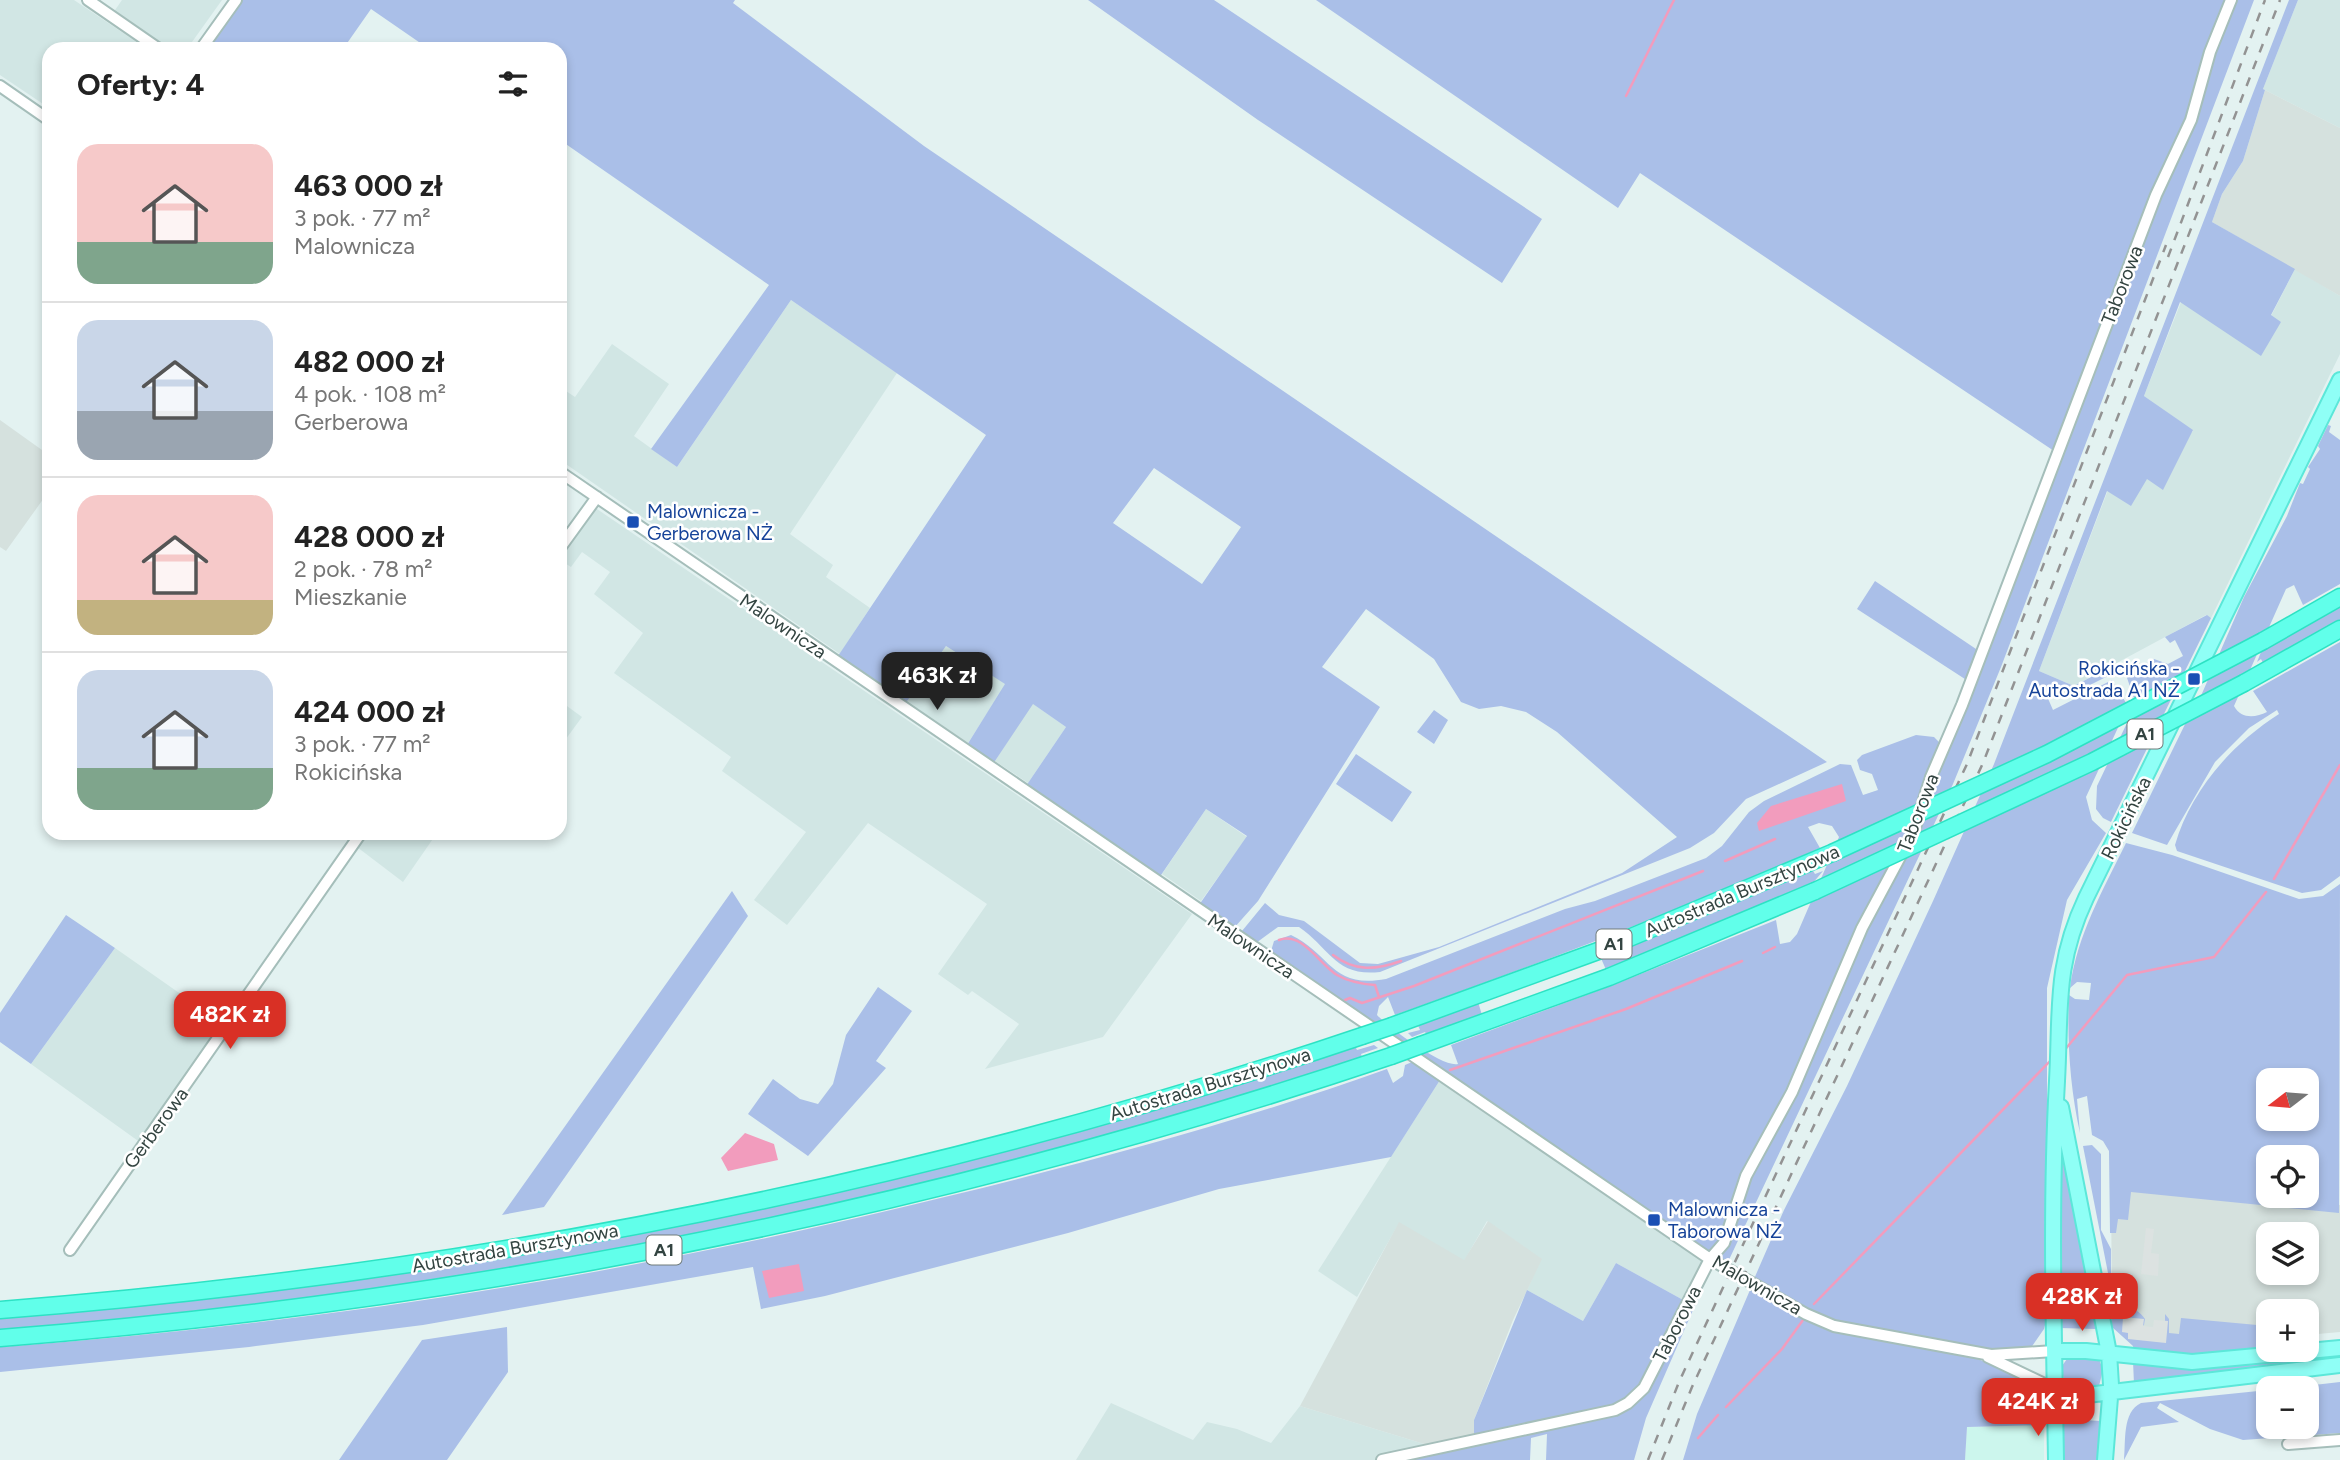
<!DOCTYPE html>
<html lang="pl">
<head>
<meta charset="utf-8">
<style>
  :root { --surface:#fff; --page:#f2f2f2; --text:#222; --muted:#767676; --line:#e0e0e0; --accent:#d93025 }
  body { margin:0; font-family:Figtree,sans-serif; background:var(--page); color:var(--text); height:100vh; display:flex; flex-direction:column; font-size:26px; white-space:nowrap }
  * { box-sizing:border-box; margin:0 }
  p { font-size:23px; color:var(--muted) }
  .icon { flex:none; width:38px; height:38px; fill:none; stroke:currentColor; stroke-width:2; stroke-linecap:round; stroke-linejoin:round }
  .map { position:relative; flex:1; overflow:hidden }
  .drawer { position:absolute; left:42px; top:42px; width:525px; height:798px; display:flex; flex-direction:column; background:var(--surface); border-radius:21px; box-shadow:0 4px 10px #0003 }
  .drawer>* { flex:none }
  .needle { width:46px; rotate:254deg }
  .controls { position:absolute; left:2256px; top:1068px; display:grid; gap:14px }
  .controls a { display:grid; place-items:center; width:63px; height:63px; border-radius:14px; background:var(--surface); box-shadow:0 4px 10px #0003; font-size:35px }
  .price { position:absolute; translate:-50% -60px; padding:0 16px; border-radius:14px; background:var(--accent); color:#fff; font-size:23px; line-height:46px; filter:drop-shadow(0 2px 4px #0008) }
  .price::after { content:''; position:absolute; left:50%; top:42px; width:21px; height:16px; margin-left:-10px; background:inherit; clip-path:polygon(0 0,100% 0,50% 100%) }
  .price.active { background:#222; color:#fff }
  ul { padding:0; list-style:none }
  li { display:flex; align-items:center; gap:21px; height:175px; padding:0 35px }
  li+li { border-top:2px solid var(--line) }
  li span { display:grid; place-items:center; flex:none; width:196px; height:140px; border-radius:21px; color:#555 }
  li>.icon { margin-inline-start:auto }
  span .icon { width:84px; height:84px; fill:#fffc; stroke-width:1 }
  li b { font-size:30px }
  h2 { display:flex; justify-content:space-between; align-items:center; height:84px; padding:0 35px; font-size:30px }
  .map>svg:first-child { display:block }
</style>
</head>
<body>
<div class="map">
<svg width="2340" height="1460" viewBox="0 0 2340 1460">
  <rect width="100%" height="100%" fill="#e3f2f1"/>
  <path fill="#d1e6e4" d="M 0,0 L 74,0 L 147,49 L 49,49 L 49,108 L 0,75 Z
    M 122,0 L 222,0 L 187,49 L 165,49 L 113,13 Z
    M 2298,0 L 2340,0 L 2340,128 L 2263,89 Z
    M 2295,269 L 2340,296 L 2340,354 L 2211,618 L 2206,615 L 2074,686 L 2039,671 L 2108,490 L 2147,479 L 2193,431 L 2144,396 L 2181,302 L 2281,323 L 2271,316 Z
    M 791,300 L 897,373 L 790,534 L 833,565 L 826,577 L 870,608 L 840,654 L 560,460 L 560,387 L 575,397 L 612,344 L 669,384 L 634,436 L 677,467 Z
    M 594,507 L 1192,914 L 1103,1037 L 985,1069 L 1019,1024 L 972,991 L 968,995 L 938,974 L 987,904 L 868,823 L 787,925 L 754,900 L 806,832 L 722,771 L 731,757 L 614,673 L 643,633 L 594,594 L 610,572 L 582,552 L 571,567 L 560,560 L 560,555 Z
    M 946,646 L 1006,684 L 968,743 L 907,701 Z
    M 560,701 L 582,717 L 560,747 Z
    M 1032,703 L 1066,727 L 1028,783 L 995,761 Z
    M 1206,809 L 1247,837 L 1201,901 L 1162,874 Z
    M 366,833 L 437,833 L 403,882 L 357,847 Z
    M 115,948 L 225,1025 L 141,1143 L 31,1064 Z
    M 1440,1080 L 1699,1258 L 1703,1264 L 1685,1301 L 1616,1263 L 1583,1321 L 1527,1290 L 1541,1259 L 1487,1221 L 1464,1261 L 1399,1223 L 1357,1297 L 1318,1271 Z
    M 1111,1403 L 1193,1440 L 1207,1422 L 1237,1429 L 1271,1443 L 1300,1406 L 1434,1447 L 1394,1460 L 1076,1460 Z"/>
  <path fill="#ccf6ed" d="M 2044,1425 L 2044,1460 L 1965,1460 L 1967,1427 Z"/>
  <path fill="#d5e1de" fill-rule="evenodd" d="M 2265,90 L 2340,128 L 2340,296 L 2212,222 L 2222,194 L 2243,161 Z
    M 0,420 L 49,455 L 49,491 L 6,551 L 0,547 Z
    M 2111,1182 L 2340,1205 L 2340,1332 L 2307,1335 L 2306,1311 L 2268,1311 L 2268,1338 L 2136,1348 L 2112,1322 ZM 2268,1234 L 2306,1234 L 2306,1272 L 2268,1272 Z
    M 1488,1221 L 1542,1259 L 1513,1320 L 1474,1420 L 1476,1439 L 1434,1447 L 1300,1406 L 1399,1222 L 1464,1260 Z"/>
  <path fill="#aabfe8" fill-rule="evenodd" d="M 241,0 L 735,0 L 733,3 L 924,146 L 1827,762 L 1746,799 L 1714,833 L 1690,848 L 1380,972 C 1335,977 1330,948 1299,927 L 1278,927 L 1256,943 L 1243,935 L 1242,931 L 1265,903 L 1279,915 L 1304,921 L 1360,963 L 1378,964 L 1439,947 L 1622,873 L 1677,837 L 1557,732 L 1526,712 L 1501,706 L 1479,709 L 1461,702 L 1434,659 L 1366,609 L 1322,667 L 1380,707 L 1258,901 L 1234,928 L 1199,905 L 1247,836 L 1206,809 L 1159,878 L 1026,786 L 1066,727 L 1033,704 L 993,764 L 967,745 L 1005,684 L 946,646 L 905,704 L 838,656 L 986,435 L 791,300 L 677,467 L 651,449 L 769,285 L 560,140 L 560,49 L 429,49 L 371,9 L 343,49 L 205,49 ZM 1154,468 L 1241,527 L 1202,584 L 1113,523 Z
    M 1088,0 L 1214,0 L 1542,219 L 1502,283 L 1258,120 Z
    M 1316,0 L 2227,0 L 2193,105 L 2054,451 L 1640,173 L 1618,208 Z
    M 2234,0 L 2254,0 L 2001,667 L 1953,784 L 1727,1264 L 1717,1257 L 1744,1191 L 1932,789 Z
    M 2289,0 L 2298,0 L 2263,89 L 2265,90 L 2243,161 L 2222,194 L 2212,222 L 2295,269 L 2271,315 L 2281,322 L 2261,356 L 2180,302 L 2144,396 L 2193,430 L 2163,490 L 2147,479 L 2131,506 L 2107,491 L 2039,671 L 2074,686 L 2112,666 L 2116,672 L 2072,694 L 2061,687 L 2046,694 L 2053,710 L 2112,680 L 2128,706 L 2086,797 L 2092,820 L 2106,833 L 2067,900 L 2047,988 L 2047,1317 L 2044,1329 L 2030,1349 L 2006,1351 L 1846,1324 L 1820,1317 L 1754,1279 L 1784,1210 L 1847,1086 L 1933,901 L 1994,764 Z
    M 2328,425 L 2331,426 L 2329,432 L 2340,440 L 2340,584 L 2303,605 L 2294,585 L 2286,589 L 2234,706 C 2241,719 2255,718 2267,712 L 2253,691 L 2340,642 L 2340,876 L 2321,890 L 2302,893 L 2177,851 L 2175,845 C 2191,790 2232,744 2279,714 L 2277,710 L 2249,728 L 2215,762 L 2167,845 L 2132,833 L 2191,712 L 2200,698 L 2244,597 L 2287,516 L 2300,483 L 2303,484 L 2310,469 L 2308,467 L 2320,449 L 2318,446 Z
    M 1875,581 L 1979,651 L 1968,681 L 1857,609 Z
    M 2340,604 L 2340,622 L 2264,665 L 2261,659 L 2257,662 L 2263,647 Z
    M 2207,615 L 2211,618 L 2111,822 L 2103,818 L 2096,809 L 2097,786 L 2136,704 L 2126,675 L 2154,659 L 2168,664 L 2183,656 L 2175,640 L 2170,643 L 2165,637 Z
    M 1434,710 L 1448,720 L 1434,744 L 1417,732 Z
    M 1916,735 L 1934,737 L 1941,744 L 1918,799 L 1906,841 L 1725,1232 L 1712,1254 L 1274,956 L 1271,951 L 1274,941 L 1291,935 C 1331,954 1331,989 1386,979 L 1565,909 L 1595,901 L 1706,858 L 1722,846 L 1749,812 L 1764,801 L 1840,764 L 1851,765 L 1863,795 L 1878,790 L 1872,774 L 1860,770 L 1857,760 L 1862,755 ZM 1819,823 L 1832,826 L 1839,837 L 1797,934 L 1790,942 L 1780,944 L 1776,920 L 1608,987 L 1451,1045 L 1458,1064 C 1443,1068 1388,1027 1377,1015 L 1379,1006 L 1388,997 L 1395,1015 C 1539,964 1680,910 1820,848 L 1808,827 Z
    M 1356,754 L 1412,792 L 1392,822 L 1336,784 Z
    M 2126,843 L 2172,855 L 2299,899 L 2323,896 L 2340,884 L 2339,1213 L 2131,1192 L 2128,1220 L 2118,1219 L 2116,1233 L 2110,1233 L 2109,1151 L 2103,1141 L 2092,1135 L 2087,1096 L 2077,1099 L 2080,1133 C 2070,1087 2067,1042 2069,995 L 2075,999 L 2089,1000 L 2091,983 L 2077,982 L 2070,988 C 2077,935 2103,890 2126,843 ZM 2268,1080 L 2306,1080 L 2306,1118 L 2268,1118 ZM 2268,1157 L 2306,1157 L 2306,1195 L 2268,1195 Z
    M 1812,869 L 1815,874 L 1823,871 L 1807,890 L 1607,972 L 1600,956 Z
    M 732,891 L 748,916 L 544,1207 L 502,1215 Z
    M 66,915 L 115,948 L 31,1064 L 0,1042 L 0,1013 Z
    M 878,987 L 912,1011 L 876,1061 L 886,1068 L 808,1156 L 748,1114 L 773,1079 L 800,1099 L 818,1104 L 833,1084 L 846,1035 Z
    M 1478,1002 L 1483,1018 L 1428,1037 L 1425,1032 L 1412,1037 L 1408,1033 L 1420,1030 L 1417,1023 Z
    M 1374,1045 L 1378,1048 L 1361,1054 L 1363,1060 L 1266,1091 L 962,1178 L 609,1254 L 247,1309 L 0,1332 L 0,1316 L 348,1280 L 605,1239 L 1355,1046 L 1357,1050 Z
    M 1412,1062 L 1440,1080 L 1391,1157 L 1219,1189 L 1068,1233 L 825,1296 L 761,1309 L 753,1267 L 423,1325 L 249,1347 L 0,1372 L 0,1347 C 320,1324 638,1273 949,1196 C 1097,1160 1244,1120 1387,1069 L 1393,1083 L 1403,1076 L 1405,1065 Z
    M 2092,1145 L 2101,1154 L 2101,1230 L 2111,1249 L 2111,1274 L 2117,1274 C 2113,1310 2134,1302 2145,1319 L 2144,1325 L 2128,1333 L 2128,1339 L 2168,1321 L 2165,1321 L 2165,1314 L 2169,1319 L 2169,1333 L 2179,1334 L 2181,1318 L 2268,1326 L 2268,1349 L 2198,1356 L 2134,1351 L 2133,1346 L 2112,1327 L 2109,1278 L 2083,1146 Z
    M 2062,1160 L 2064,1162 L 2096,1329 L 2061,1328 Z
    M 1616,1263 L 1685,1301 L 1637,1392 L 1616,1405 L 1478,1436 L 1474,1433 L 1474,1420 L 1527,1290 L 1583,1321 Z
    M 1710,1271 L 1646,1418 L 1634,1460 L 1546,1460 L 1547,1434 L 1531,1438 L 1530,1460 L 1408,1460 L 1617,1413 L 1634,1406 L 1646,1392 Z
    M 1750,1290 L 1822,1328 L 1978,1359 L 2031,1382 L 2031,1388 L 2043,1400 L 2044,1425 L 1967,1427 L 1965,1460 L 1683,1460 L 1697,1414 Z
    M 507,1327 L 508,1372 L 447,1460 L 339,1460 L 422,1340 Z
    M 2340,1353 L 2340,1360 L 2134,1384 L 2133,1361 Z
    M 2069,1356 L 2099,1359 L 2103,1370 L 2099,1386 L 2094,1389 L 2064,1384 L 2062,1366 Z
    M 2340,1382 L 2340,1433 L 2243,1440 L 2210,1429 L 2160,1403 L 2157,1408 L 2179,1422 L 2141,1427 L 2124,1460 C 2126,1441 2122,1412 2141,1403 L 2268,1390 L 2268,1426 L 2306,1426 L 2306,1388 L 2288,1388 Z
    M 2062,1419 L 2101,1421 L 2098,1460 L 2063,1460 Z"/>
  <path fill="#dce2e1" d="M 2146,1228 L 2154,1229 L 2151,1253 L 2159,1254 L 2158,1276 L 2141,1274 Z
    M 2123,1317 L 2144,1319 L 2143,1326 L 2153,1327 L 2154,1320 L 2168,1321 L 2166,1343 L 2128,1339 L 2128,1333 L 2122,1332 Z"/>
  <path fill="#f29cbd" d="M 1842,784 L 1846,801 L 1759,831 L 1757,823 L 1771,806 Z
    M 745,1133 L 774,1144 L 778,1160 L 728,1171 L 721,1158 Z
    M 799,1264 L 804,1291 L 769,1298 L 762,1271 Z"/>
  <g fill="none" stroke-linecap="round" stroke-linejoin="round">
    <path stroke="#f29cbd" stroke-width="2.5" d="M 1626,96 L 1674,0
      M 1725,861 L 1775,839
      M 2274,879 L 2340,765
      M 1279,940 C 1302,931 1319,964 1337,975 C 1349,982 1362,984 1375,985 L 1379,997
      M 1763,953 L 1775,947
      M 1333,955 C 1355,972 1376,970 1401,961
      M 1345,1000 L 1350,998 L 1362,1003 L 1414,986 L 1703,871
      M 2063,1052 L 2127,975 L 2214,957 L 2266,892
      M 1450,1070 L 1626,1009 L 1742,961
      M 1814,1304 L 2054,1057
      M 1726,1407 L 1782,1349 L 1803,1320
      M 1698,1438 L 1718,1415"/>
    <g stroke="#a5beba" stroke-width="14">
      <path id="minor" d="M 88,0 L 159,49
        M 201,49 L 236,0
        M 0,86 L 49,120
        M 560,472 L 1710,1259 L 1806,1314 L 1834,1326 L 1991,1355 L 2054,1351
        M 560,548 L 597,497
        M 70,1250 L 361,833
        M 1988,1357 L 2055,1389
        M 2288,1444 L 2340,1440
        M 1382,1460 L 1615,1410 L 1628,1403 L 1644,1388 L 1710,1259 L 1724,1243 L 1746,1176 L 1792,1092 L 1862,928 L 1914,831 L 1931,777 L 1962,705 L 2156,195 L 2191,120 L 2210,52 L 2231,0"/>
    </g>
    <g stroke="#5ce7d9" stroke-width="18">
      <path id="major" d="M 2061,1107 L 2109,1353 L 2111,1385 L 2105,1460
        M 2054,1351 L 2086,1351 L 2192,1362 L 2340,1348
        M 2055,1389 L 2087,1395 L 2340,1365
        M 2056,1460 C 2054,1334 2050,1207 2057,1081 C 2061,1010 2054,966 2086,898 L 2340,380"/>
    </g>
    <g stroke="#2de2c4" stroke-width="19">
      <path id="highway" d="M 2263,641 L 2340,597
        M 2244,683 L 2340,629
        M 1392,1026 L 1598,951 L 1832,853
        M 1421,1045 L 1609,977 L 1815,891
        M 0,1310 C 464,1274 921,1185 1362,1036
        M 0,1338 C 475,1301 939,1208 1391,1056"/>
    </g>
    <use href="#minor" stroke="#fff" stroke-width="10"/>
    <use href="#major" stroke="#8ffff6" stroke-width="14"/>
    <use href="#highway" stroke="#61ffea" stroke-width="16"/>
    <path stroke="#939393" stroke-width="2.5" stroke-dasharray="9 9" stroke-linecap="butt" d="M 2168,257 L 2265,0
      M 1648,1460 L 1679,1382 L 1967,764 L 2166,245
      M 1662,1460 L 1692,1387 L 1983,763 L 2280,0"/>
    <g stroke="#2de2c4" stroke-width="19" stroke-linecap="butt">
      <path id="highway-bridge" d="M 1832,853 L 2047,754 L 2263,641
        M 1815,891 L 2092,762 L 2244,683
        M 1362,1036 L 1392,1026
        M 1391,1056 L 1421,1045"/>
    </g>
    <use href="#highway-bridge" stroke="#61ffea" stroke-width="16"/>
  </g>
  <g fill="#1a4fb4" stroke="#fff" stroke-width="2.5">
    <rect x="626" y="515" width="14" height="14" rx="3.5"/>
    <rect x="2187" y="672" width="14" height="14" rx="3.5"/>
    <rect x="1647" y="1213" width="14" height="14" rx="3.5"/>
  </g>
  <g text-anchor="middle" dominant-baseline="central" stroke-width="5" stroke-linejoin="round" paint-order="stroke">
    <g fill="#fff" stroke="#707c7a" stroke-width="2">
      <rect x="2127.5" y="719.5" width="35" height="29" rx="5"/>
      <rect x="1596.5" y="929.5" width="35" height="29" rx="5"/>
      <rect x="646.5" y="1235.5" width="35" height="29" rx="5"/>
    </g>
    <g font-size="18" font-weight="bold" fill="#334441">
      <text x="2145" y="734">A1</text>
      <text x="1614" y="944">A1</text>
      <text x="664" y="1250">A1</text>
    </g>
    <g font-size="19" fill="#334441" stroke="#fff">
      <text transform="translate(2122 285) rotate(-69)">Taborowa</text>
      <text transform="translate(783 626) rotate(34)">Malownicza</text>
      <text transform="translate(1918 813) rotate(-69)">Taborowa</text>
      <text transform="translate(2126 818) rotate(-64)">Rokicińska</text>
      <text transform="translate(1742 891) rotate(-23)">Autostrada Bursztynowa</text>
      <text transform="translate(1251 946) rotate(34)">Malownicza</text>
      <text transform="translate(1210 1084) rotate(-17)">Autostrada Bursztynowa</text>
      <text transform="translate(156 1128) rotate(-54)">Gerberowa</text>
      <text transform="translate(515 1248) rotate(-10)">Autostrada Bursztynowa</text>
      <text transform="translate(1757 1285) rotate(30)">Malownicza</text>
      <text transform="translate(1677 1324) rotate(-63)">Taborowa</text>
    </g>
    <g font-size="19" fill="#164399" stroke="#fff" text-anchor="start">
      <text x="647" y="511">Malownicza -<tspan x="647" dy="22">Gerberowa NŻ</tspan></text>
      <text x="2180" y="668" text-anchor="end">Rokicińska -<tspan x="2180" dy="22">Autostrada A1 NŻ</tspan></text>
      <text x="1668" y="1209">Malownicza -<tspan x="1668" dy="22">Taborowa NŻ</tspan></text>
    </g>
  </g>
</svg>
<div class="controls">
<a><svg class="needle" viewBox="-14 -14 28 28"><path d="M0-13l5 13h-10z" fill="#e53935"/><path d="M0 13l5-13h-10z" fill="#767676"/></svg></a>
<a><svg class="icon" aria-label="locate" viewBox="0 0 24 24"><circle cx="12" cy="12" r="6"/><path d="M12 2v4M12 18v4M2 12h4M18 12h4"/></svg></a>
<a><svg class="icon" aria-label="layers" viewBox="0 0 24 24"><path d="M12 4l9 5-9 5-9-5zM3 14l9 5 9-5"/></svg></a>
<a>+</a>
<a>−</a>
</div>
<b class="price active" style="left:937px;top:712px">463K zł</b>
<b class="price" style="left:230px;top:1051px">482K zł</b>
<b class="price" style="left:2082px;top:1333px">428K zł</b>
<b class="price" style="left:2038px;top:1438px">424K zł</b>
<section class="drawer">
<h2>Oferty: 4<svg class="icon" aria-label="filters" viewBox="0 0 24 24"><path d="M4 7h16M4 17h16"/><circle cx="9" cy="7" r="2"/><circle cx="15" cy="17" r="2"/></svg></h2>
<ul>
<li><span style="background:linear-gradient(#f6c9c9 70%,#7fa58c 0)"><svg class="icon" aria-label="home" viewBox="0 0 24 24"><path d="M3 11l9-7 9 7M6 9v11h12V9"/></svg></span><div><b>463 000 zł</b><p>3 pok. · 77 m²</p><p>Malownicza</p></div></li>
<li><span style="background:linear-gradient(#c9d6e8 65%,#9aa5b1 0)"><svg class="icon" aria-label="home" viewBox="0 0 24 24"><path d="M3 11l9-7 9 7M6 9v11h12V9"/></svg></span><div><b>482 000 zł</b><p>4 pok. · 108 m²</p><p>Gerberowa</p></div></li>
<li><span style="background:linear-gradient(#f6c9c9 75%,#c2b280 0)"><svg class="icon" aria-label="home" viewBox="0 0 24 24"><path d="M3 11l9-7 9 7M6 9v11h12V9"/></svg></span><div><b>428 000 zł</b><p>2 pok. · 78 m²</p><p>Mieszkanie</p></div></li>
<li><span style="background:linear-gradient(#c9d6e8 70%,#7fa58c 0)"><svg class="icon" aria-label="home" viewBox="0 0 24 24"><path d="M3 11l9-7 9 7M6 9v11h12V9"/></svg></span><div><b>424 000 zł</b><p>3 pok. · 77 m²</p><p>Rokicińska</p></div></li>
</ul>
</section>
</div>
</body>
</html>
